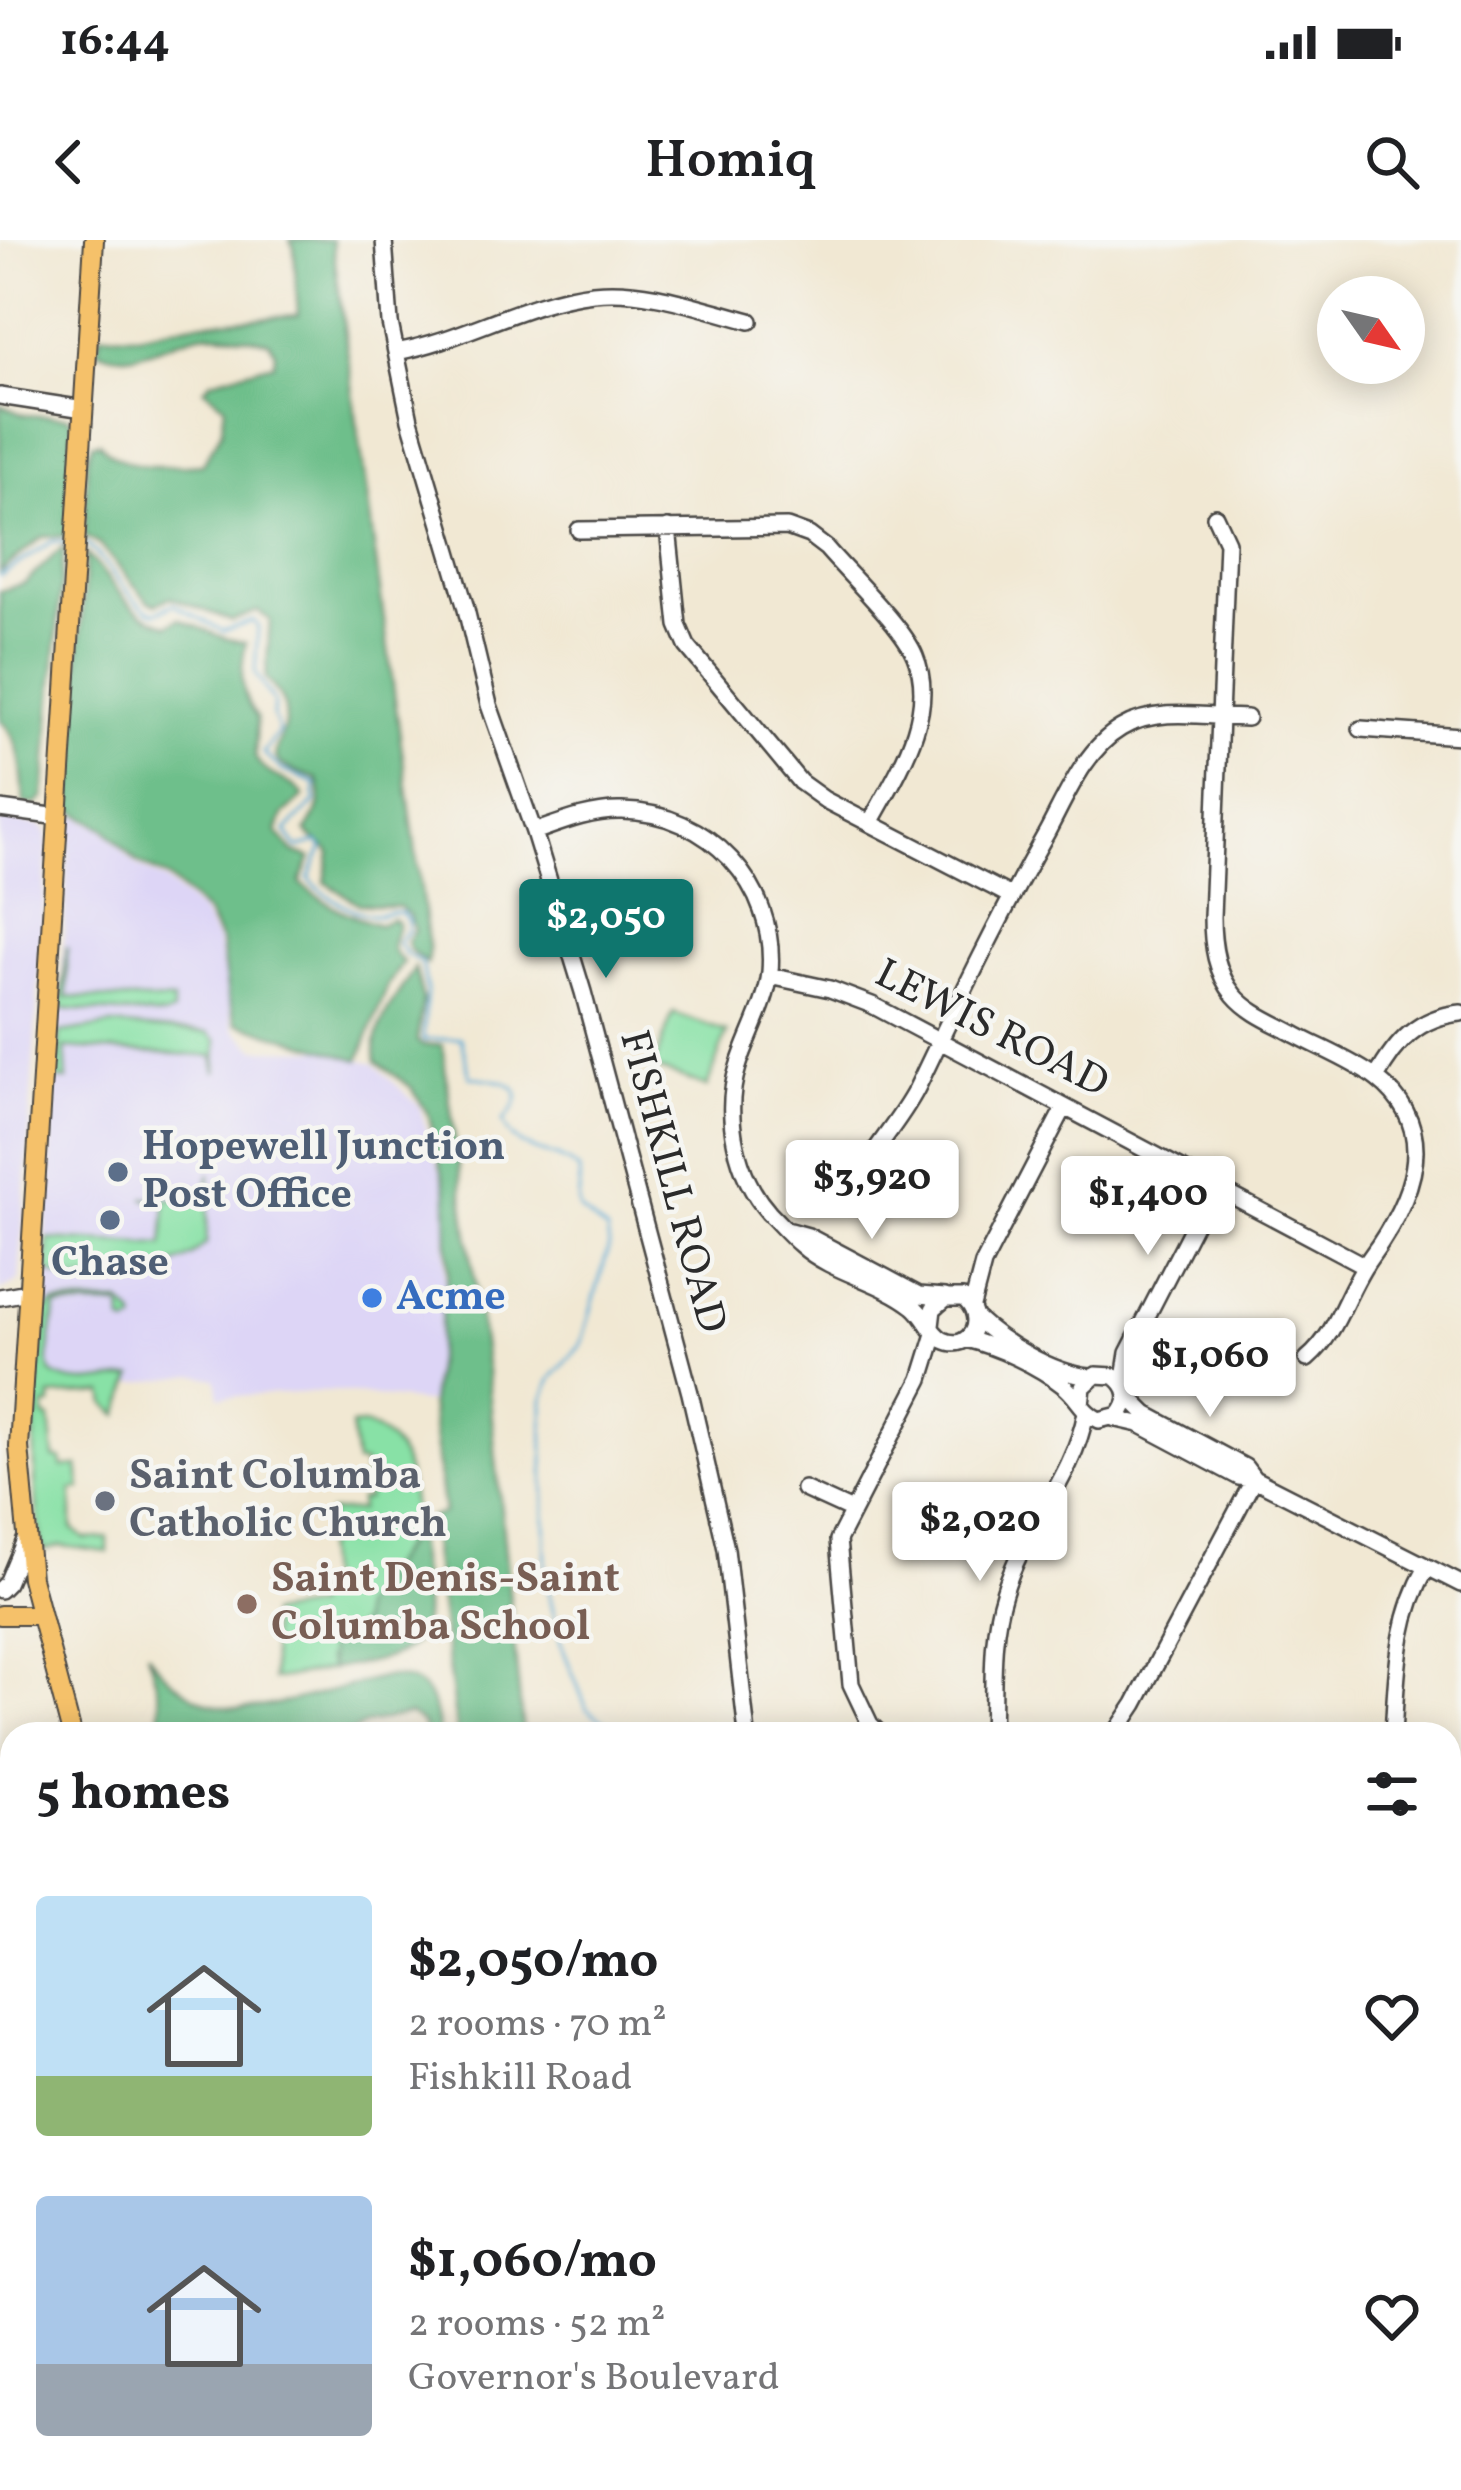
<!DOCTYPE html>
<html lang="en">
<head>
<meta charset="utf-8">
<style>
  :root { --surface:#fff; --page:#f6f6f6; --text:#202124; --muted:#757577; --accent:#0f766e }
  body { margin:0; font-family:Vollkorn,serif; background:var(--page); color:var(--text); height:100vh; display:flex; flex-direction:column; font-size:45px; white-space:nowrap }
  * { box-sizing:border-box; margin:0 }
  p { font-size:39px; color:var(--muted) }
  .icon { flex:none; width:66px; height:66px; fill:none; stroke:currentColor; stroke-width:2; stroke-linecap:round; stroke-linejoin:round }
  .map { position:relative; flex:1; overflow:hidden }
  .panel { position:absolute; left:0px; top:1482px; width:1461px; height:768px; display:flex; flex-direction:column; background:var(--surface); border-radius:36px 36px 0 0; box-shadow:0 6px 30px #0003 }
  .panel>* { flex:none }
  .needle { width:78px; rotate:124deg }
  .tools { position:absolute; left:1317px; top:36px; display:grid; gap:24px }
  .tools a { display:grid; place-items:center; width:108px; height:108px; border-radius:50%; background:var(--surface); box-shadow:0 6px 30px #0003; font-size:60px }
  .price { position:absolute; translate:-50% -102px; padding:0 27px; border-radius:12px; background:#fff; color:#222; font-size:39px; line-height:78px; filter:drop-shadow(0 3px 6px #0008) }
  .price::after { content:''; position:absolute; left:50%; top:72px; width:36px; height:27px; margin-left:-18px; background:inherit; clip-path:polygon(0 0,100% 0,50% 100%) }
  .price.selected { background:var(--accent); color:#fff }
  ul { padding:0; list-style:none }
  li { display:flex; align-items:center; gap:36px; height:300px; padding:0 36px }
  li span { display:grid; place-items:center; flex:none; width:336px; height:240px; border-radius:12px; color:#555 }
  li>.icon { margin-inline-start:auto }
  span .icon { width:144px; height:144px; fill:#fffc; stroke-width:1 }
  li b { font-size:51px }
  h2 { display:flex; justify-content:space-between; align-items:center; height:144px; padding:0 36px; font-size:51px }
  .status { display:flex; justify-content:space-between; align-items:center; height:84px; padding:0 60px; background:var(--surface); direction:ltr }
  .status svg { height:33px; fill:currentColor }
  header { display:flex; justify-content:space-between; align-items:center; height:156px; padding:0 36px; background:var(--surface); font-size:54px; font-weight:600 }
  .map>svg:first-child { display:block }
</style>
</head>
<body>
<div class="status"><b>16:44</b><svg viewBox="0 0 49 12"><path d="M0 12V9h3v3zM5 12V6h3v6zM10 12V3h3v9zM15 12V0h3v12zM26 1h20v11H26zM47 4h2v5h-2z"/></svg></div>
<header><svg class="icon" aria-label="back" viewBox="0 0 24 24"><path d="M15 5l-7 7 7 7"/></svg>Homiq<svg class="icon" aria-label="search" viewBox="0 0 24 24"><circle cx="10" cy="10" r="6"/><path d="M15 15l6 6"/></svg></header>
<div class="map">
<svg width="1461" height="2250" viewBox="0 0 1461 2250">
  <rect width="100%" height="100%" fill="#f6f6f2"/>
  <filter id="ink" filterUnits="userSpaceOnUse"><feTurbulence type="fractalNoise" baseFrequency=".00833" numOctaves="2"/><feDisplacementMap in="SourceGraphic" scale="24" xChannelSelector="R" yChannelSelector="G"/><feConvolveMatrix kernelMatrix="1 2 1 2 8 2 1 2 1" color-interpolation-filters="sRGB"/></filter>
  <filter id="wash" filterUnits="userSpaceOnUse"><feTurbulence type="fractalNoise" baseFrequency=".004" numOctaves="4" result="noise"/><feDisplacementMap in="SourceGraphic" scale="48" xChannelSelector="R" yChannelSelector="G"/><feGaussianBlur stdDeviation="2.7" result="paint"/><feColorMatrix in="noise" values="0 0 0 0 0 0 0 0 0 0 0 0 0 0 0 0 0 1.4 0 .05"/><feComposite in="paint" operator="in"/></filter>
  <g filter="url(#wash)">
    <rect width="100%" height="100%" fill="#f1e8d3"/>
    <path fill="#ddd5f6" d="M 71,573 L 103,590 L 136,625 L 166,641 L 204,676 L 218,703 L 233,788 L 256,809 L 323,810 L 373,823 L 419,866 L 447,953 L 444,1060 L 430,1163 L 336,1151 L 219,1157 L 216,1139 L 194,1135 L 108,1148 L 37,1152 Z
      M 0,579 L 42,586 L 47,594 L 47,608 L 19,1041 L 0,1051 Z"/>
    <path fill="#88e1a6" stroke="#5a8668" stroke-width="3" d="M 67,706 L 67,757 L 173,761 L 173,772 L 164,776 L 64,769 L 61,767 Z
      M 673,773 L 727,792 L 707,847 L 653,827 Z
      M 112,785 L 209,793 L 217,801 L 216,833 L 213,816 L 65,808 L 67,840 L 56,839 L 60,793 Z
      M 210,933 L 206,1004 C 201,1007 197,1012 192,1016 C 167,1032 67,1053 47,1029 L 48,999 L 163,1005 L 166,965 L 143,958 L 204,960 Z
      M 54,1063 L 121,1063 L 135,1077 L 135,1082 L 128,1085 L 123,1083 L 122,1066 L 56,1066 L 48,1120 L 51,1133 C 77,1149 105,1139 133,1137 L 119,1175 L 106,1164 L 104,1153 L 51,1156 L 51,1165 L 44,1167 L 45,1177 L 50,1179 L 54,1218 L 61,1219 L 62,1227 L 78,1226 L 81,1249 L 72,1250 L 72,1288 L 85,1299 L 108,1298 L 108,1312 L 61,1306 L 45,1310 L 42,1305 C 28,1228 37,1150 42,1073 Z
      M 365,1185 C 413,1205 408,1242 415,1287 L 391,1324 L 360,1384 L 327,1419 L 331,1429 L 273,1440 L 269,1374 L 314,1367 L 313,1358 L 326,1341 L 324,1308 L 331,1301 L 329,1272 L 360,1270 L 359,1260 L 367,1259 L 364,1223 L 356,1223 L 351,1186 Z"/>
    <path fill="#6ebf8b" stroke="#4c755b" stroke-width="3" d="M 290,0 L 332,0 L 429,708 L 427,724 L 409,709 L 407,701 L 414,691 L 409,675 L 400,667 L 359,664 L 325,642 L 330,613 C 323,602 312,601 306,591 C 318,573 325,560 317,539 C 306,535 290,531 281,524 C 260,506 312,484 266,439 L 270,380 L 258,371 L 232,381 L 170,357 L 157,364 L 148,361 L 99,304 L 85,297 L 87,221 L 92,204 L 99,202 C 123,233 167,227 203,224 L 222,190 L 225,165 L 204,149 L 212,140 L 274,123 L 275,111 L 269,101 C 248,98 222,91 201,94 C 165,101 134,128 98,110 L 101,94 L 138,95 L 194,83 L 298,75 L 294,8 Z
      M 0,165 L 24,175 L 68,177 L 73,183 L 66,296 L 42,297 L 0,332 Z
      M 64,306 L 44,557 L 37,564 L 24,564 C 22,535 23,501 0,480 L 0,351 L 25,343 Z
      M 86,314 C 118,344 122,372 169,385 L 179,379 L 224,398 L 246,403 C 240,429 239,456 257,478 L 255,517 C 267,540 292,538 304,556 L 283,575 L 277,592 L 293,612 L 311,618 L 300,643 C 324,663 350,677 379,685 L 392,679 L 398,683 C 395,704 385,705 403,722 L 388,745 L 359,820 L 236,783 L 228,757 L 221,703 L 207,674 L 168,638 L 137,622 L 105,589 L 70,569 Z
      M 415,728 L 423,760 L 417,801 L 422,805 L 442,805 L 488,1139 L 523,1494 L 457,1494 L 429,1278 L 444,1273 L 430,1163 L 448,1031 L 447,953 L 429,876 L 412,848 L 376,821 C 370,789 398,754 415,728 Z
      M 411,1296 L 416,1300 C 431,1402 437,1412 331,1429 L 328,1407 L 360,1384 L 360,1368 Z
      M 147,1412 C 164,1438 197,1465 230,1468 C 268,1472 346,1446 386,1437 C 427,1437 434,1458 439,1494 L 427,1494 L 422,1483 L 409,1474 L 367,1484 L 348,1494 L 155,1494 C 167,1467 155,1439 147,1412 Z"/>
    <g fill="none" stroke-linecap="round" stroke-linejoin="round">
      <path stroke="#59abd4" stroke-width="3" d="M 84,303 C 105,315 134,371 155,372 C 159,372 170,366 173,364 L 223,391 L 254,381 L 258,388 L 255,433 L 274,462 L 273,476 L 279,492 L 263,513 L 282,530 L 315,543 L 315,562 L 286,591 L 297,608 L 317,602 L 323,607 L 309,639 C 321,653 353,673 372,675 C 384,676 390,670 402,673 L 408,681 L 407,691 L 398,702 L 406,714 L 422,723 L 427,751 L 423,800 L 461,798 L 470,837 C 497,839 540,843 503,881 C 516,917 551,906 579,930 C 582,975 566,961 607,991 L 609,1006 L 581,1105 L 551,1139 L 543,1160 L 546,1340 L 561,1404 L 587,1469 L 623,1494
        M 0,336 L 53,301 L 68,302
        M 1449,1863 L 1461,1858"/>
    </g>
  </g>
  <g filter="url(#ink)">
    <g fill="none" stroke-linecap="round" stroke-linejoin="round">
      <g stroke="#494744" stroke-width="20">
        <path id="minor" d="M 384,0 L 390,83 L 410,180 L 465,365 L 489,465 L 534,592 L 583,752 L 690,1153 L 726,1309 L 747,1494
          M 396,112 C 464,100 524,61 593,53 C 645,47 700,68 750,81
          M 0,156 L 84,169
          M 1215,276 L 1227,302 L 1212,677 C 1212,705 1216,733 1234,755 C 1250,774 1275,783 1296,795 C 1322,809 1353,821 1377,839 C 1444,891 1410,963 1370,1018 C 1346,1051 1339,1092 1307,1119
          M 668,288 L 678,385 L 687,406 L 800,542 L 825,560 L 1011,656
          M 579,290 L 787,287 L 809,295 L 826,308 C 849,335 903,386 915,416 C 939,473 896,535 870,583
          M 1361,489 L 1461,496
          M 0,569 L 59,577
          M 534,592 C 562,582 592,570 622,571 C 708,572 777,645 770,732 C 767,764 747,797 738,827 C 723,874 736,936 769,973 C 779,983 790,996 801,1005 C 832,1033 880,1040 913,1066 C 925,1075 930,1093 943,1100 C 970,1113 988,1078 963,1058 L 946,1058 L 933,1069 L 931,1086
          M 770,736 L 830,749 L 872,765 L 1365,1026
          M 1376,838 C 1396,802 1418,777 1461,773
          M 878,907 C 891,888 908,867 918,846 C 959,760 1000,675 1047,592 C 1066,557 1085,509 1121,488 C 1158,466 1206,477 1247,478
          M 790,991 L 808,996 L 919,1055 L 945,1057
          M 0,1057 L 28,1052
          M 972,1066 L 983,1024 L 1064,868
          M 976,1078 C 1004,1104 1052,1133 1090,1137
          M 966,1099 C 998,1107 1038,1125 1064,1146 C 1078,1157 1083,1173 1099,1180 L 1119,1175 C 1131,1161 1129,1146 1114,1136 L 1096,1135 L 1083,1147 L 1081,1164
          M 1123,1144 L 1128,1113 L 1214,946
          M 1127,1155 L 1146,1174 L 1245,1227 L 1254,1239
          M 1113,1178 L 1139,1184 L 1239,1237 L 1254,1239 L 1461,1344
          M 804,1249 L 850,1270
          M 0,1350 L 7,1343 L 25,1300
          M 880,1494 L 870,1484 L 851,1444 L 838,1300 L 921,1139 L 935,1094
          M 992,1494 C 994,1448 990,1397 1004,1353 C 1023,1289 1074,1239 1086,1172
          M 1115,1494 L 1135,1464 L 1254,1239
          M 1393,1494 C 1397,1434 1396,1380 1427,1327
          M 1449,1542 L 1461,1543
          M 0,1666 L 12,1664"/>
      </g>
      <g stroke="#494744" stroke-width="22">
        <path id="major" d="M 0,1375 L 38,1375
          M 72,1494 L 31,1338 L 19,1207 L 94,0
          M 1449,1712 L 1461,1712
          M 163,2238 L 165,2250"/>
      </g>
      <use href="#minor" stroke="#fff" stroke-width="15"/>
      <use href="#major" stroke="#f5c16b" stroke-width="18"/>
    </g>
  </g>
  <g fill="#5c6f8a" stroke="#f6f6f2" stroke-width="4.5">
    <circle cx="118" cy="932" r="12"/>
    <circle cx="110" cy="980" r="12"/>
  </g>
  <circle fill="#3f7fe0" stroke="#f6f6f2" stroke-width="4.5" cx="372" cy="1058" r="12"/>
  <circle fill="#6b7280" stroke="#f6f6f2" stroke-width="4.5" cx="105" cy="1261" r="12"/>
  <circle fill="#8d6e63" stroke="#f6f6f2" stroke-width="4.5" cx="247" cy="1364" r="12"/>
  <g text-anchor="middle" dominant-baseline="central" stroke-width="9" stroke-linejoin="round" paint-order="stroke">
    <g font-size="42" fill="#2b2b2b" stroke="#f6f6f2">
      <text transform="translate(991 790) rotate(27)">LEWIS ROAD</text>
      <text transform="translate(671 942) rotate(75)">FISHKILL ROAD</text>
    </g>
    <g font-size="42" font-weight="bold" fill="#4e5e75" stroke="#f6f6f2" text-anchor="start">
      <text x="142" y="908">Hopewell Junction<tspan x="142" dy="48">Post Office</tspan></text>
      <text x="110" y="1024" text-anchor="middle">Chase</text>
    </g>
    <g font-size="42" font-weight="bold" fill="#366cbe" stroke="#f6f6f2" text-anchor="start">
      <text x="396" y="1058">Acme</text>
    </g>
    <g font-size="42" font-weight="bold" fill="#5b616d" stroke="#f6f6f2" text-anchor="start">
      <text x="129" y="1237">Saint Columba<tspan x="129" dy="48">Catholic Church</tspan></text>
    </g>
    <g font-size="42" font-weight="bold" fill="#785e54" stroke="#f6f6f2" text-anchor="start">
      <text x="271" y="1340">Saint Denis-Saint<tspan x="271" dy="48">Columba School</tspan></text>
    </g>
  </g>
</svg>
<div class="tools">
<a><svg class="needle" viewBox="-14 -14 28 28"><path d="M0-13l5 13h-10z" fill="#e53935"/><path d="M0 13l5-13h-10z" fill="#757577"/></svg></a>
</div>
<b class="price selected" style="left:606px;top:741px">$2,050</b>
<b class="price" style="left:872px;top:1002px">$3,920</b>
<b class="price" style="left:1148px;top:1018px">$1,400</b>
<b class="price" style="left:1210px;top:1180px">$1,060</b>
<b class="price" style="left:980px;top:1344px">$2,020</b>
<section class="panel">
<h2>5 homes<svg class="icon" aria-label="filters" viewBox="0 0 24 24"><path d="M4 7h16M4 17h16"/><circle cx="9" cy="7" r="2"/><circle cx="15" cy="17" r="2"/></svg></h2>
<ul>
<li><span style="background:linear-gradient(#bfe0f5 75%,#8fb573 0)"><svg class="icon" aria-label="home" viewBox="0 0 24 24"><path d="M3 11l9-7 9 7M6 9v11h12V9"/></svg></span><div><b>$2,050/mo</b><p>2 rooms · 70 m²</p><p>Fishkill Road</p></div><svg class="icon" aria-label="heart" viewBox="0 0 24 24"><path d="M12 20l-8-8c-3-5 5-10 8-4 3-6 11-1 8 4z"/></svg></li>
<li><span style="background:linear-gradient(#a9c7e8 70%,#9aa5b1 0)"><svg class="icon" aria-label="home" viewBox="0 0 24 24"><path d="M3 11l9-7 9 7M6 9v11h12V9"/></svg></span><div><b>$1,060/mo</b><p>2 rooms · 52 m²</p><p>Governor's Boulevard</p></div><svg class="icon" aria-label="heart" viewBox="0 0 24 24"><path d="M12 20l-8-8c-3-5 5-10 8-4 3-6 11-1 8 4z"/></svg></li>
</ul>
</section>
</div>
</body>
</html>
